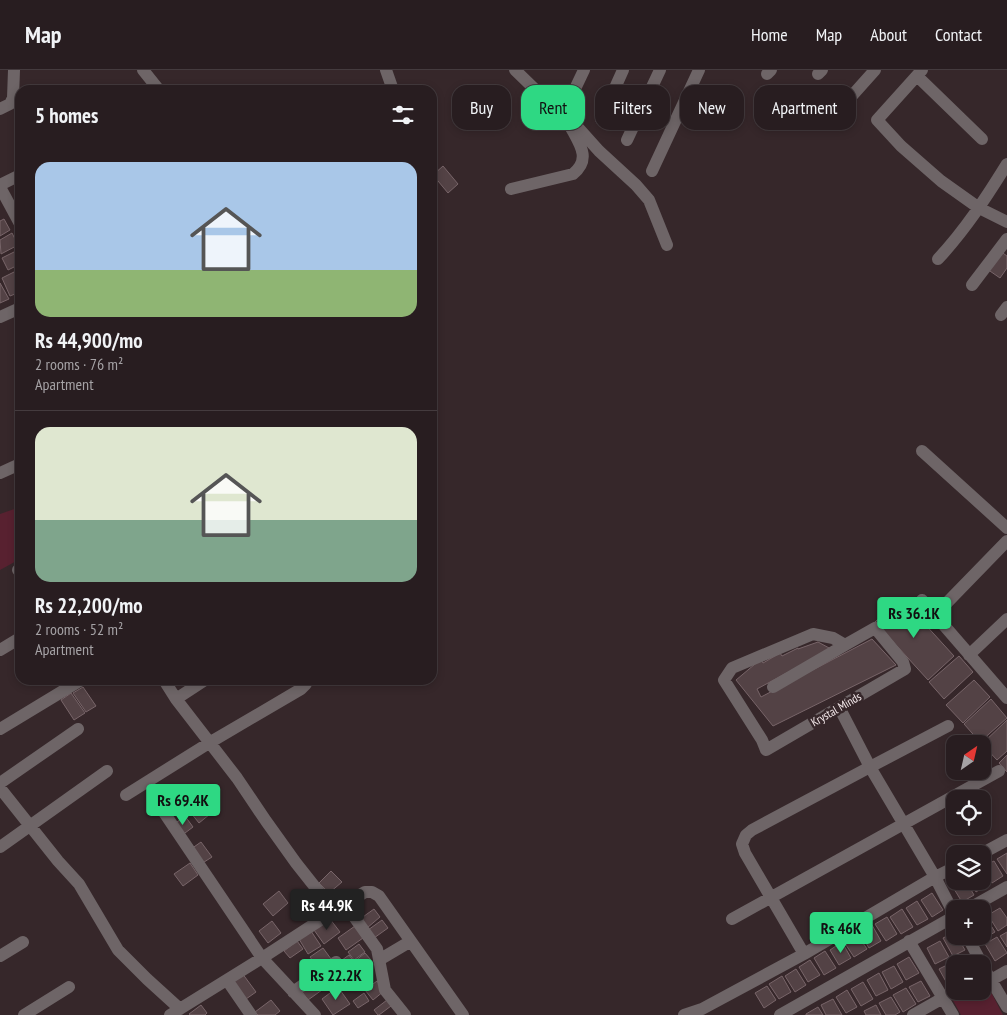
<!DOCTYPE html>
<html lang="en">
<head>
<meta charset="utf-8">
<style>
  :root { --surface:#281d20; --page:#342a2d; --text:#f1f3f6; --muted:#a5a2a5; --line:#443b3e; --accent:#2ed883 }
  body { margin:0; font-family:"PT Sans Narrow",sans-serif; background:var(--page); color:var(--text); height:100vh; display:flex; flex-direction:column; font-size:19px; white-space:nowrap }
  * { box-sizing:border-box; margin:0 }
  p { font-size:16px; color:var(--muted) }
  .icon { flex:none; width:28px; height:28px; fill:none; stroke:currentColor; stroke-width:2; stroke-linecap:round; stroke-linejoin:round }
  .map { position:relative; flex:1; overflow:hidden }
  .sheet { position:absolute; left:15px; top:15px; width:422px; height:600px; display:flex; flex-direction:column; background:var(--surface); border-radius:15px; box-shadow:0 2px 8px #0003,0 0 0 1px var(--line) }
  .sheet>* { flex:none }
  .hud { position:absolute; left:452px; top:15px; width:475px; height:45px; display:flex; gap:10px }
  .needle { width:32px; rotate:34deg }
  .controls { position:absolute; left:946px; top:665px; display:grid; gap:10px }
  .controls a { display:grid; place-items:center; width:45px; height:45px; border-radius:10px; background:var(--surface); box-shadow:0 2px 8px #0003,0 0 0 1px var(--line); font-size:25px }
  .price { position:absolute; translate:-50% -42px; padding:0 11px; border-radius:5px; background:var(--accent); color:#111; font-size:16px; line-height:32px; filter:drop-shadow(0 1px 2px #0008) }
  .price::after { content:''; position:absolute; left:50%; top:30px; width:15px; height:11px; margin-left:-8px; background:inherit; clip-path:polygon(0 0,100% 0,50% 100%) }
  .price.active { background:#222; color:#fff }
  ul { padding:0; list-style:none }
  li { display:grid; align-content:center; gap:10px; height:265px; padding:0 20px }
  li+li { border-top:1px solid var(--line) }
  li span { display:grid; place-items:center; height:155px; border-radius:15px; color:#555 }
  li>.icon { margin-inline-start:auto }
  span .icon { width:90px; height:90px; fill:#fffc; stroke-width:1 }
  li b { font-size:21px }
  h2 { display:flex; justify-content:space-between; align-items:center; height:60px; padding:0 20px; font-size:21px }
  .chip { padding:0 18px; border-radius:15px; background:var(--surface); box-shadow:0 2px 8px #0003,0 0 0 1px var(--line); font-size:18px; line-height:45px }
  .chip.active { background:var(--accent); color:#111 }
  header { display:flex; align-items:center; gap:30px; box-sizing:border-box; height:70px; padding:0 25px; background:var(--surface); border-bottom:1px solid var(--line) }
  header strong { font-size:24px }
  nav { display:flex; gap:28px; margin-inline-start:auto; font-size:18px }
  .map>svg:first-child { display:block }
</style>
</head>
<body>
<header>
<strong>Map</strong>
<nav><a>Home</a><a>Map</a><a>About</a><a>Contact</a></nav>
</header>
<div class="map">
<svg width="1007" height="945" viewBox="0 0 1007 945">
  <rect width="100%" height="100%" fill="#36272a"/>
  <path fill="#582130" d="M 20,437 L 20,489 L 0,500 L 0,444 Z
    M 983,907 L 1003,945 L 961,945 L 949,923 L 955,920 L 955,921 L 982,921 Z"/>
  <path fill="#534245" stroke="#786569" d="M 443,96 L 458,114 L 448,123 L 433,105 Z
    M 4,149 L 10,160 L 0,166 L 0,151 Z
    M 12,163 L 18,175 L 1,184 L 0,170 Z
    M 20,179 L 20,194 L 8,200 L 2,188 Z
    M 1000,181 L 1007,186 L 1007,198 L 1000,208 L 987,199 Z
    M 14,202 L 20,214 L 20,222 L 10,226 L 2,208 Z
    M 0,213 L 9,229 L 0,233 Z
    M 901,528 L 954,586 L 928,610 L 875,552 Z
    M 872,569 L 896,595 L 773,656 L 736,610 L 761,589 L 763,593 L 780,583 L 782,586 L 798,578 L 798,579 L 818,572 L 831,579 L 757,619 L 761,627 Z
    M 959,586 L 973,602 L 944,629 L 929,612 Z
    M 974,610 L 990,627 L 963,653 L 946,635 Z
    M 83,617 L 96,636 L 86,642 L 73,623 Z
    M 71,623 L 85,643 L 74,650 L 61,630 Z
    M 991,629 L 1007,648 L 980,672 L 964,654 Z
    M 1007,650 L 1007,681 L 997,690 L 982,674 Z
    M 1007,685 L 1007,702 L 999,693 Z
    M 207,730 L 215,740 L 199,753 L 191,743 Z
    M 185,746 L 193,757 L 181,766 L 173,755 Z
    M 201,772 L 212,787 L 201,794 L 191,779 Z
    M 1007,783 L 1007,804 L 997,789 Z
    M 994,791 L 1003,806 L 992,813 L 982,797 Z
    M 190,793 L 198,805 L 183,816 L 174,804 Z
    M 331,801 L 342,812 L 329,823 L 319,813 Z
    M 982,804 L 988,814 L 976,822 L 970,811 L 982,811 Z
    M 955,811 L 966,811 L 974,825 L 962,832 L 951,814 Z
    M 279,821 L 288,833 L 273,846 L 263,834 Z
    M 932,823 L 943,840 L 932,847 L 921,830 Z
    M 917,831 L 928,849 L 917,855 L 906,838 Z
    M 1000,838 L 1007,848 L 1007,855 L 998,861 L 988,845 Z
    M 374,839 L 380,847 L 367,858 L 360,849 Z
    M 902,839 L 913,857 L 901,864 L 890,847 Z
    M 985,846 L 995,862 L 983,869 L 981,866 L 982,866 L 982,848 Z
    M 887,847 L 897,864 L 886,871 L 875,854 Z
    M 330,849 L 340,862 L 324,874 L 314,860 Z
    M 382,850 L 388,858 L 374,868 L 368,860 Z
    M 272,851 L 281,863 L 268,873 L 259,861 Z
    M 872,855 L 881,871 L 869,878 L 860,863 Z
    M 355,856 L 363,868 L 346,880 L 338,868 Z
    M 311,861 L 321,876 L 308,884 L 299,869 Z
    M 955,862 L 955,866 L 957,866 L 965,880 L 953,886 L 943,868 Z
    M 1007,862 L 1007,877 L 1000,866 Z
    M 857,864 L 867,879 L 854,887 L 844,872 Z
    M 997,867 L 1007,883 L 995,891 L 985,874 Z
    M 297,871 L 303,879 L 290,888 L 284,881 Z
    M 940,871 L 949,887 L 935,894 L 927,878 Z
    M 842,872 L 851,888 L 839,895 L 830,880 Z
    M 359,874 L 365,882 L 354,890 L 348,882 Z
    M 323,878 L 334,893 L 321,902 L 310,887 Z
    M 825,881 L 836,898 L 824,905 L 814,888 Z
    M 365,883 L 371,890 L 360,898 L 355,891 Z
    M 349,885 L 354,892 L 342,900 L 338,893 Z
    M 966,886 L 970,894 L 956,894 L 955,893 Z
    M 909,887 L 919,903 L 906,910 L 897,894 Z
    M 810,890 L 820,905 L 808,912 L 799,897 Z
    M 354,892 L 359,899 L 348,908 L 342,901 Z
    M 951,893 L 955,900 L 955,914 L 949,917 L 939,899 Z
    M 894,896 L 903,912 L 891,919 L 882,902 Z
    M 796,899 L 806,915 L 795,922 L 785,906 Z
    M 242,903 L 256,922 L 246,929 L 232,911 Z
    M 879,903 L 888,920 L 876,926 L 867,910 Z
    M 320,904 L 329,915 L 308,930 L 300,919 Z
    M 782,906 L 791,922 L 779,929 L 769,914 Z
    M 377,911 L 384,921 L 373,930 L 365,920 Z
    M 921,911 L 930,926 L 918,932 L 909,917 Z
    M 863,912 L 873,929 L 861,936 L 851,919 Z
    M 767,916 L 776,930 L 764,938 L 755,923 Z
    M 338,917 L 350,934 L 333,945 L 322,929 Z
    M 906,918 L 916,934 L 903,942 L 893,925 Z
    M 847,920 L 857,937 L 846,943 L 836,927 Z
    M 364,923 L 369,931 L 358,938 L 353,931 Z
    M 891,927 L 900,942 L 895,945 L 886,945 L 879,933 Z
    M 833,929 L 842,945 L 826,945 L 821,935 Z
    M 271,930 L 280,941 L 275,945 L 258,945 L 255,942 Z
    M 387,930 L 391,936 L 379,945 L 378,945 L 374,940 Z
    M 201,935 L 207,943 L 205,945 L 190,945 L 189,944 Z
    M 876,935 L 881,945 L 866,945 L 864,941 Z
    M 818,937 L 823,945 L 806,945 L 806,944 Z"/>
  <g fill="none" stroke-linecap="round" stroke-linejoin="round">
    <path stroke="#6e6567" stroke-width="12" d="M 143,0 L 159,20
      M 386,0 L 393,20
      M 515,0 L 547,31 L 564,42 L 599,81 L 636,115 L 649,130 L 667,175
      M 922,0 L 877,50 L 901,76 L 941,111 L 979,138 L 1007,152
      M 767,4 L 771,0
      M 818,4 L 822,0
      M 917,6 L 982,69
      M 841,38 L 875,0
      M 0,39 L 10,34 L 13,28 L 14,0
      M 564,42 L 584,0
      M 601,49 L 623,0
      M 627,70 L 660,0
      M 652,101 L 699,0
      M 0,115 L 20,105
      M 0,117 L 20,154
      M 511,119 L 573,104 C 592,89 579,73 570,56
      M 938,189 C 965,160 986,128 1007,94
      M 972,215 L 1007,169
      M 1001,245 L 1007,237
      M 0,247 L 20,238
      M 922,381 L 1007,458
      M 0,403 L 20,394
      M 18,500 L 20,502
      M 922,530 L 1007,628
      M 935,545 L 1007,471
      M 875,558 L 903,592 L 905,599 L 766,680 L 762,670 L 724,610 L 732,598 L 813,564 L 833,568 L 845,575 Z
      M 0,580 L 20,568
      M 969,585 L 1007,549
      M 164,610 L 176,629 L 237,708 L 266,751 L 296,793 L 334,841
      M 773,617 L 845,575
      M 176,629 L 205,610
      M 839,637 L 870,697 L 935,807 L 955,846
      M 0,659 L 81,610
      M 0,713 L 78,659
      M 0,718 L 58,791 L 79,814 L 118,880 L 147,909 L 180,939
      M 126,725 L 209,673 L 301,619 L 306,614 L 306,610
      M 161,738 L 262,888 L 315,945
      M 0,777 L 107,701
      M 981,784 L 1007,770
      M 345,834 L 377,879 L 385,920 L 405,945
      M 968,839 L 1007,817
      M 732,849 L 999,701
      M 967,866 L 982,894
      M 909,871 L 953,945
      M 804,884 L 745,783 L 742,774 L 746,765 L 752,760 L 870,697 L 948,656
      M 0,886 L 23,872
      M 379,890 L 411,871
      M 982,895 L 1007,937
      M 227,910 L 251,945
      M 991,910 L 1007,901
      M 293,922 L 336,892
      M 24,945 L 69,917
      M 170,945 L 262,888 L 345,834 L 365,822 L 372,822 L 379,826 L 463,945
      M 684,945 L 702,939 L 804,884 L 935,807 L 955,797
      M 780,945 L 955,846
      M 913,945 L 943,928"/>
  </g>
  <g text-anchor="middle" dominant-baseline="central" stroke-width="5" stroke-linejoin="round" paint-order="stroke">
    <g font-size="12" fill="#f6ebed" stroke="#36272a">
      <text transform="translate(836 639) rotate(-30)">Krystal Minds</text>
    </g>
  </g>
</svg>
<div class="controls">
<a><svg class="needle" viewBox="-14 -14 28 28"><path d="M0-13l5 13h-10z" fill="#e53935"/><path d="M0 13l5-13h-10z" fill="#a5a2a5"/></svg></a>
<a><svg class="icon" aria-label="locate" viewBox="0 0 24 24"><circle cx="12" cy="12" r="6"/><path d="M12 2v4M12 18v4M2 12h4M18 12h4"/></svg></a>
<a><svg class="icon" aria-label="layers" viewBox="0 0 24 24"><path d="M12 4l9 5-9 5-9-5zM3 14l9 5 9-5"/></svg></a>
<a>+</a>
<a>−</a>
</div>
<b class="price" style="left:914px;top:569px">Rs 36.1K</b>
<b class="price" style="left:183px;top:756px">Rs 69.4K</b>
<b class="price active" style="left:327px;top:861px">Rs 44.9K</b>
<b class="price" style="left:841px;top:884px">Rs 46K</b>
<b class="price" style="left:336px;top:931px">Rs 22.2K</b>
<div class="hud">
<a class="chip">Buy</a>
<a class="chip active">Rent</a>
<a class="chip">Filters</a>
<a class="chip">New</a>
<a class="chip">Apartment</a>
</div>
<section class="sheet">
<h2>5 homes<svg class="icon" aria-label="filters" viewBox="0 0 24 24"><path d="M4 7h16M4 17h16"/><circle cx="9" cy="7" r="2"/><circle cx="15" cy="17" r="2"/></svg></h2>
<ul>
<li><span style="background:linear-gradient(#a9c7e8 70%,#8fb573 0)"><svg class="icon" aria-label="home" viewBox="0 0 24 24"><path d="M3 11l9-7 9 7M6 9v11h12V9"/></svg></span><div><b>Rs 44,900/mo</b><p>2 rooms · 76 m²</p><p>Apartment</p></div></li>
<li><span style="background:linear-gradient(#dfe7d0 60%,#7fa58c 0)"><svg class="icon" aria-label="home" viewBox="0 0 24 24"><path d="M3 11l9-7 9 7M6 9v11h12V9"/></svg></span><div><b>Rs 22,200/mo</b><p>2 rooms · 52 m²</p><p>Apartment</p></div></li>
</ul>
</section>
</div>
</body>
</html>
